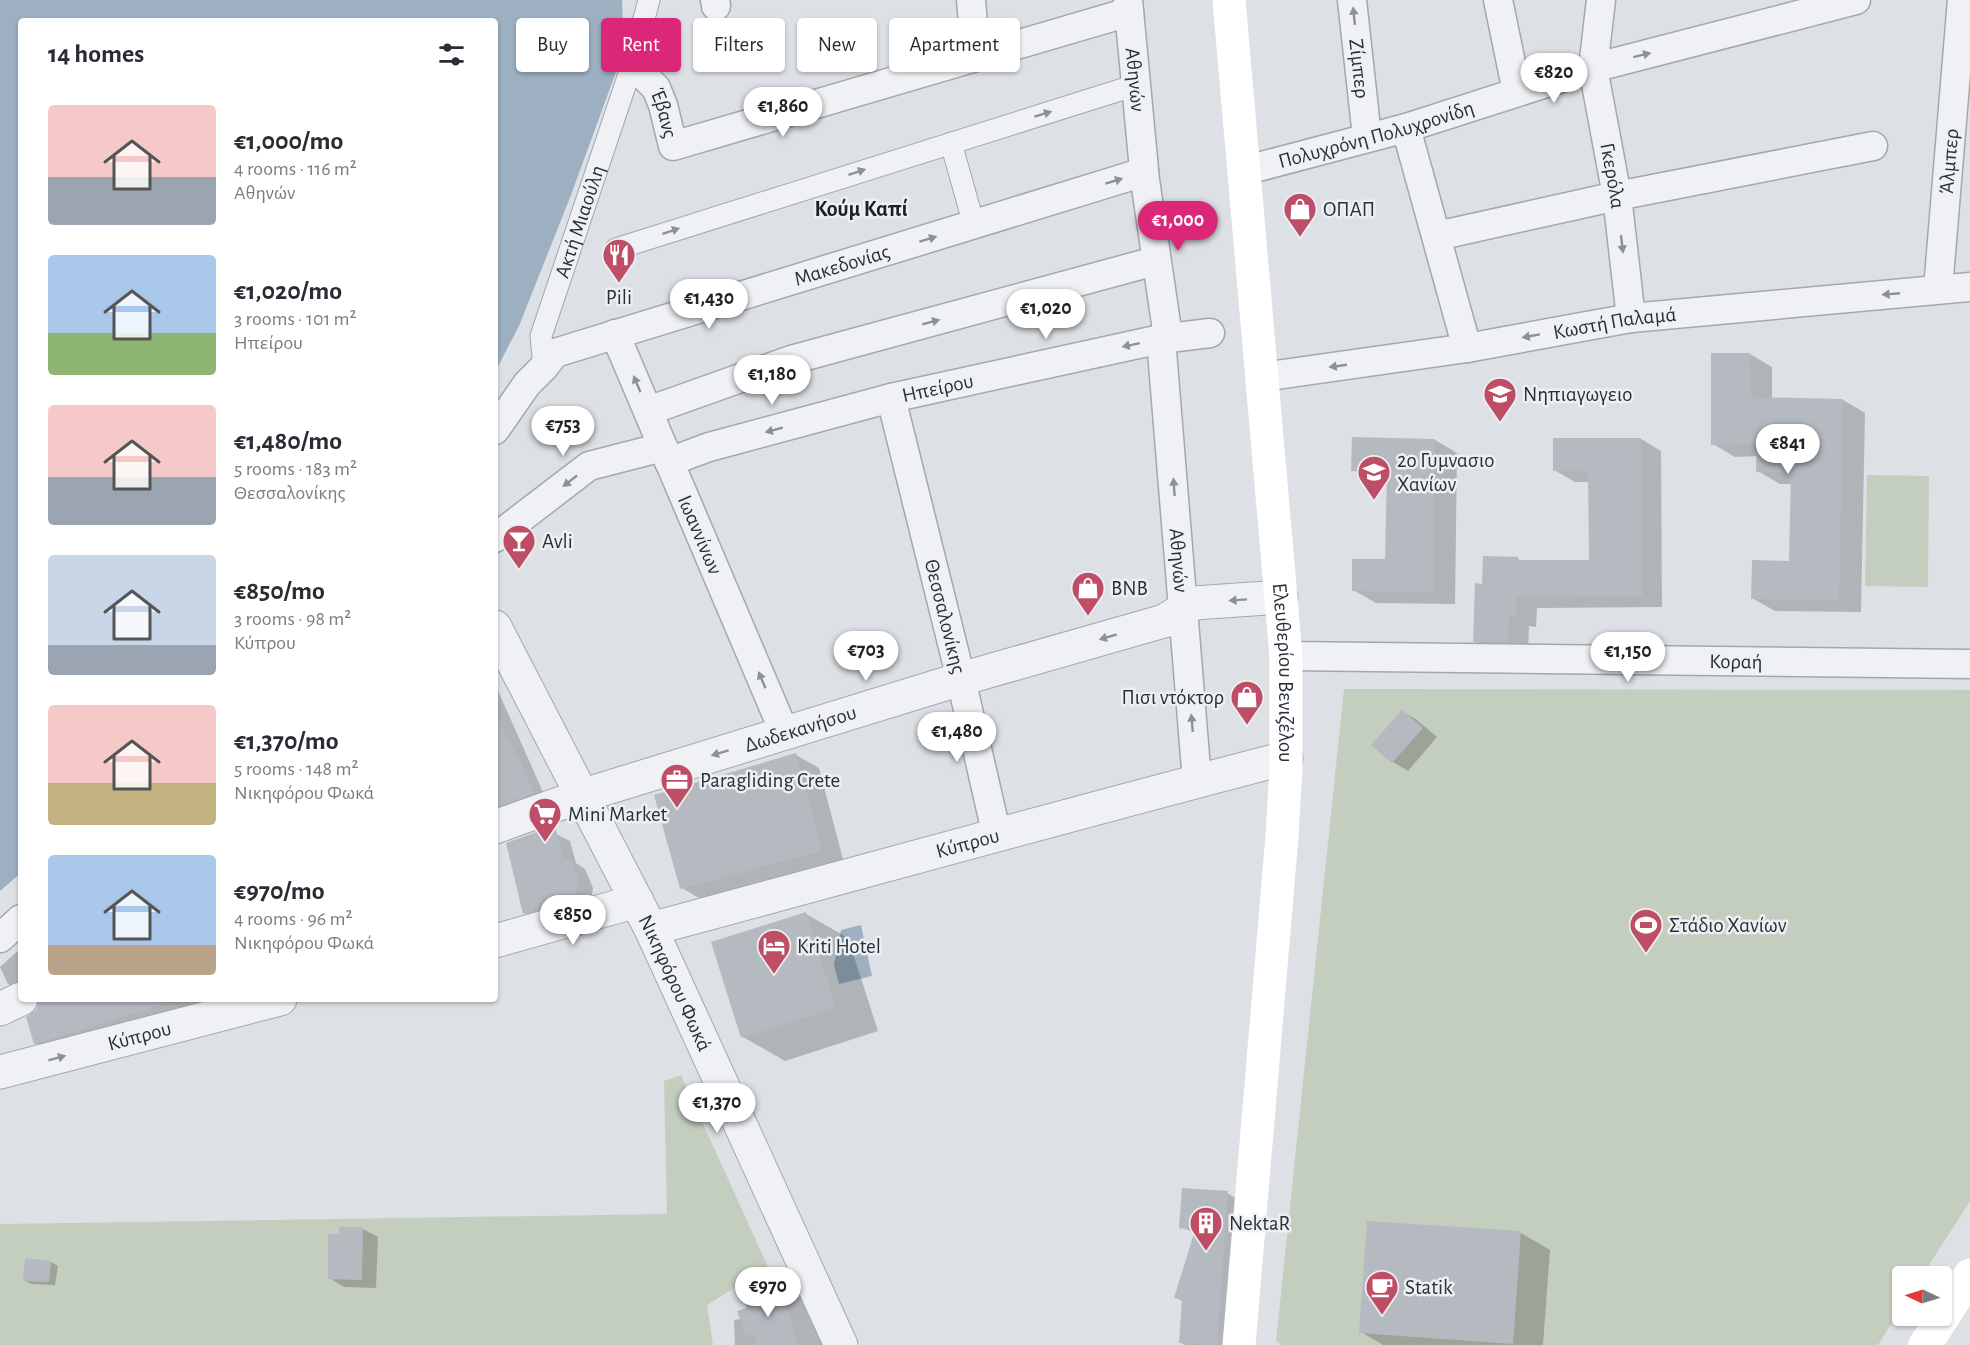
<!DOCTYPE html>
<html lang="en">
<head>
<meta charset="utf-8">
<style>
  :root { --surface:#fff; --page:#f2f2f3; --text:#2b2b33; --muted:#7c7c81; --accent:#db2777 }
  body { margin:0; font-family:"Alegreya Sans",sans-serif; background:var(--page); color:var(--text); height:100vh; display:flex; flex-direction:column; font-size:22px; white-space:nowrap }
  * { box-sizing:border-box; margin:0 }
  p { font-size:20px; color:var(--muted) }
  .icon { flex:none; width:33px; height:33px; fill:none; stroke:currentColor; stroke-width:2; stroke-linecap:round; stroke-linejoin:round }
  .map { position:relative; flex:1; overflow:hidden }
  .panel { position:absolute; left:18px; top:18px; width:480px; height:984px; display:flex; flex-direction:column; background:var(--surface); border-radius:6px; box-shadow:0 2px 4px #0004 }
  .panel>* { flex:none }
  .banner { position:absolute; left:516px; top:18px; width:570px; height:54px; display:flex; gap:12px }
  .needle { width:39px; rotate:274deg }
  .fabs { position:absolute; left:1892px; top:1266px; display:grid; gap:12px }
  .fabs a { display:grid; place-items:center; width:60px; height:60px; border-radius:6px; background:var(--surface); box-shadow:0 2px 4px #0004; font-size:30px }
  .price { position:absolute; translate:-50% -51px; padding:0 14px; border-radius:21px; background:#fff; color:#222; font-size:20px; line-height:39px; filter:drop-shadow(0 2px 3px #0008) }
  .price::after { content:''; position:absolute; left:50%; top:36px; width:18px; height:14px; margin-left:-9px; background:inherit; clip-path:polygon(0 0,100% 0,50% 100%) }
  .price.current { background:var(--accent); color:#fff }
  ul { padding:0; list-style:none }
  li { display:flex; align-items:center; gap:18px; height:150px; padding:0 30px }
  li span { display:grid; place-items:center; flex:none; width:168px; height:120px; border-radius:6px; color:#555 }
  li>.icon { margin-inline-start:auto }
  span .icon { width:72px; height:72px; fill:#fffc; stroke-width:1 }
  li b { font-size:26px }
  h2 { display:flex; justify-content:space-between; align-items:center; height:72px; padding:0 30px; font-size:26px }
  .pill { padding:0 21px; border-radius:6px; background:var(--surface); box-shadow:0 2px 4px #0004; font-size:21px; line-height:54px }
  .pill.current { background:var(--accent); color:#fff }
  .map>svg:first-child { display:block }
</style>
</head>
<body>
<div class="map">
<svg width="1970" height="1345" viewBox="0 0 1970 1345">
  <rect width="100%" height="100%" fill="#dde1e5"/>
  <path fill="#c4cebf" d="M 1867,475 L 1929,476 L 1928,587 L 1865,586 Z
    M 1344,689 L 1970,690 L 1970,1201 L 1922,1276 L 1902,1276 L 1902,1307 L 1878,1345 L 1282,1345 L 1276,1341 Z
    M 681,1075 L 768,1267 L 707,1305 L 713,1345 L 0,1345 L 0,1224 L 667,1214 L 664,1081 Z"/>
  <path fill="#9cb0c2" d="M 0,0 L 622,0 L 624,50 L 571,195 L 519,326 L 495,372 L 495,21 L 21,21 L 21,873 L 0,891 Z
    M 861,925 L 872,976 L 839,984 L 834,965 L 841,930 Z"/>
  <path fill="#0003" d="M 1750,354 L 1772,367 L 1772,399 L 1843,400 L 1865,413 L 1861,612 L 1775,611 L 1752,598 L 1791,563 L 1792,484 L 1780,484 L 1758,471 L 1758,456 L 1735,457 L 1713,444 Z
    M 1641,439 L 1661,451 L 1662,607 L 1537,608 L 1536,627 L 1529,626 L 1528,653 L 1495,653 L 1474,641 L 1484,585 L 1518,559 L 1523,562 L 1590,561 L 1590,482 L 1575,482 L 1554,470 Z
    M 1435,440 L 1457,453 L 1455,604 L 1376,603 L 1353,590 L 1387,560 L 1388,483 L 1375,483 L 1353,470 Z
    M 495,684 L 547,801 L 495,823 Z
    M 1402,711 L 1417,720 L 1437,737 L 1408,771 L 1393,762 L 1373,745 Z
    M 796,755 L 819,768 L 844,863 L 704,901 L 682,888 Z
    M 548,830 L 570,841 L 576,863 L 585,869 L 593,888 L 590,907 L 539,921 L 525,913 Z
    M 806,914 L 848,938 L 878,1031 L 785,1061 L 743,1037 Z
    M 21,948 L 21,992 L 8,984 L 0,967 Z
    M 41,999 L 224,999 L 49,1051 L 35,1043 Z
    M 1227,1193 L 1237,1199 L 1227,1345 L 1185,1345 L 1180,1342 L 1183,1302 L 1176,1297 L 1195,1233 L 1181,1227 Z
    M 363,1229 L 378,1237 L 376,1288 L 344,1287 L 329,1278 L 341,1235 Z
    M 1521,1233 L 1550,1250 L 1543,1345 L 1383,1345 L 1361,1332 Z
    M 51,1262 L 58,1266 L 55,1285 L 31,1284 L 24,1280 Z
    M 777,1284 L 809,1302 L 824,1345 L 735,1345 L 734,1320 L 741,1319 L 758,1299 Z"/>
  <path fill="#b5bac1" d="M 1711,353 L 1750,353 L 1751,397 L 1843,399 L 1839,600 L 1751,599 L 1752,560 L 1789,561 L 1791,472 L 1756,472 L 1757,444 L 1711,445 Z
    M 1352,437 L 1435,439 L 1433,592 L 1352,591 L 1352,559 L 1385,559 L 1387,471 L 1351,471 Z
    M 1553,438 L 1641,438 L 1642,596 L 1516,597 L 1516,616 L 1509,615 L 1508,642 L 1473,642 L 1475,583 L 1482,584 L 1483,556 L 1518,557 L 1518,560 L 1589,560 L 1588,471 L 1553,471 Z
    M 1402,710 L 1423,728 L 1392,763 L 1371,745 Z
    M 495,714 L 522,765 L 534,793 L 495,807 Z
    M 796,753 L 822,851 L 680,889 L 654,795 Z
    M 548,828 L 549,832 L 556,830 L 563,860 L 570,858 L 579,879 L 575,899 L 523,914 L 506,843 Z
    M 806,912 L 836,1008 L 741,1038 L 711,942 Z
    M 39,999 L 165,999 L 166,1004 L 34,1044 L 26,1017 L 36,1010 Z
    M 1182,1188 L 1228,1191 L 1217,1345 L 1179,1343 L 1182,1299 L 1174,1298 L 1195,1230 L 1179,1228 Z
    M 1367,1221 L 1521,1231 L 1513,1344 L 1359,1333 Z
    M 339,1227 L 363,1227 L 362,1280 L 328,1279 L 328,1234 L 339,1234 Z
    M 25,1258 L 51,1261 L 49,1282 L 23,1281 Z
    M 777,1282 L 793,1325 L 798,1345 L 757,1345 L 754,1333 L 746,1336 L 737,1311 L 747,1308 L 745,1302 L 756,1298 L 754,1290 Z"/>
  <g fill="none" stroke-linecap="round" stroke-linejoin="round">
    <g stroke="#a3a8ae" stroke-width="23">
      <g id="pedestrian">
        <path d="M 951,143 L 974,225"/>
        <path d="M 616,249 L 1136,85"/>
        <path id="s1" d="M 544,367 L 541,336 L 629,74 L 649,0"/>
      </g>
    </g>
    <g stroke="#a3a8ae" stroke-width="31">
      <g id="minor">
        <path d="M 715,0 L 716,6"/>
        <path d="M 971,0 L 976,57"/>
        <path id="s2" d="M 1128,0 L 1145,180 L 1168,337"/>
        <path id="s3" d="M 1352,0 L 1367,137"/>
        <path d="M 1498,0 L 1517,92"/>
        <path id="s4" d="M 1601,0 L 1593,68 L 1617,196 L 1631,318"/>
        <path id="s5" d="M 645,77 L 656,88 L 663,105 L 673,146 L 1129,12"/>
        <path d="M 1406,128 L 1467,348"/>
        <path id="s6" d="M 1243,171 L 1406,128 L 1593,68 L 1856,0"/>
        <path d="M 1437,236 L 1617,196 L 1873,146"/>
        <path id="s7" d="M 1938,289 L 1962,0"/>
        <path id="s8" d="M 615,334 L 785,734"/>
        <path id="s9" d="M 1161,339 L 1197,781"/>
        <path id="s10" d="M 1262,377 L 1467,348 L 1631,318 L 1970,287"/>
        <path id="s11" d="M 891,398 L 961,679 L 997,836"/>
        <path d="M 648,411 L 791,360 L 1155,261"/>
        <path id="s12" d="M 495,430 L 527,384 L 544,367 L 555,353 L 1144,172"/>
        <path id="s13" d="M 669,462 L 709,447 L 891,398 L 1161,339 L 1210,333"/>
        <path d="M 495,538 L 589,466 L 663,447"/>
        <path id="s14" d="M 1286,656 L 1970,664"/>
        <path d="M 0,938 L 21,919"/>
      </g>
    </g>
    <g stroke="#a3a8ae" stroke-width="35">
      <g id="tertiary">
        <path id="s15" d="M 495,627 L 651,929 L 841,1345"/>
        <path id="s16" d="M 495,827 L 584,795 L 961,679 L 1164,621 L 1194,603 L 1281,597"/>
        <path id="s17" d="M 651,929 C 863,872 1074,813 1286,758"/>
        <path d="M 495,941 L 637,901"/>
        <path d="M 0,1009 L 21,999"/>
        <path id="s18" d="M 0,1072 L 280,999"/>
      </g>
    </g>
    <use href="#pedestrian" stroke="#eff1f4" stroke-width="21"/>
    <use href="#minor" stroke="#eff1f4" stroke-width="28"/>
    <use href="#tertiary" stroke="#eff1f4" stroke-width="33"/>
    <g stroke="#fff" stroke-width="33">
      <path id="s19" d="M 1229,0 L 1286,656 L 1286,768 L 1282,836 L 1239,1345"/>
      <path d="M 1925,1345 L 1970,1275"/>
    </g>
  </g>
  <defs><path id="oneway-solid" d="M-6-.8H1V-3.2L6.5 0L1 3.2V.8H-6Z" transform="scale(1.5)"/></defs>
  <g fill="#8c9097">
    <use href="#oneway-solid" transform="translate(1354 16) rotate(-96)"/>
    <use href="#oneway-solid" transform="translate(1642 55) rotate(-14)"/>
    <use href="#oneway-solid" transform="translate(1043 114) rotate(-17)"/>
    <use href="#oneway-solid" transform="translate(857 172) rotate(-18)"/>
    <use href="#oneway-solid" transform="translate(1114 181) rotate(-17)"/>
    <use href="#oneway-solid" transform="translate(671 231) rotate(-18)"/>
    <use href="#oneway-solid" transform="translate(928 239) rotate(-17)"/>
    <use href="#oneway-solid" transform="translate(1622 244) rotate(83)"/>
    <use href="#oneway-solid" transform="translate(1891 294) rotate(175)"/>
    <use href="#oneway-solid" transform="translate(931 322) rotate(-15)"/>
    <use href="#oneway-solid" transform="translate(1531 336) rotate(170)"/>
    <use href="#oneway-solid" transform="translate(1131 345) rotate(168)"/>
    <use href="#oneway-solid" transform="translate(1338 366) rotate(172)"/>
    <use href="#oneway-solid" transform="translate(637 384) rotate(-113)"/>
    <use href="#oneway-solid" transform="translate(774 430) rotate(165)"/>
    <use href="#oneway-solid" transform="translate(570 481) rotate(142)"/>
    <use href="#oneway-solid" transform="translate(1174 487) rotate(-94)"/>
    <use href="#oneway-solid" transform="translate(1238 600) rotate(176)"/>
    <use href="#oneway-solid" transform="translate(1108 637) rotate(164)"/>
    <use href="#oneway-solid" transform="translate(762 680) rotate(-113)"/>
    <use href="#oneway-solid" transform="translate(1192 723) rotate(-95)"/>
    <use href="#oneway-solid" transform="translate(720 753) rotate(163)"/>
    <use href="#oneway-solid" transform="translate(57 1058) rotate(-15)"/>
  </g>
  <defs>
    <g id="shop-pin" transform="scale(1.725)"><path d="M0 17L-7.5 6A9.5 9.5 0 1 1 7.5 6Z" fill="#be4e66" stroke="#ecf0f3"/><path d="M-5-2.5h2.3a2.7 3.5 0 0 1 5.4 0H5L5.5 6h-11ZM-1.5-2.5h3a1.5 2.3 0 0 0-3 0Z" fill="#fff"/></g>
    <g id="restaurant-pin" transform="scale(1.725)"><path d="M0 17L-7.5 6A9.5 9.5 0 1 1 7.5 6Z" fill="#be4e66" stroke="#ecf0f3"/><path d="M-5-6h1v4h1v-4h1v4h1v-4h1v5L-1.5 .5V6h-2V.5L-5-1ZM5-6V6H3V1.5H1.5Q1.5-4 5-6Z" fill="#fff"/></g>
    <g id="school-pin" transform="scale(1.725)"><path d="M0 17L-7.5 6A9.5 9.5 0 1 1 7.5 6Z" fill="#be4e66" stroke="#ecf0f3"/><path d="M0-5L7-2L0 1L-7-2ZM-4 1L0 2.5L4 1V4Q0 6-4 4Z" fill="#fff"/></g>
    <g id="bar-pin" transform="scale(1.725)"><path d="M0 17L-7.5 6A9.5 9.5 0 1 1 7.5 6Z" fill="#be4e66" stroke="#ecf0f3"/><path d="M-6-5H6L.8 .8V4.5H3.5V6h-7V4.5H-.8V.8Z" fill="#fff"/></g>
    <g id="office-pin" transform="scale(1.725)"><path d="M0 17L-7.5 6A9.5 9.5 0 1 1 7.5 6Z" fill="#be4e66" stroke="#ecf0f3"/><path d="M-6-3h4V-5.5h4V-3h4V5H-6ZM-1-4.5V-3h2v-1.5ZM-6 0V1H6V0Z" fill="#fff"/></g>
    <g id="supermarket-pin" transform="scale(1.725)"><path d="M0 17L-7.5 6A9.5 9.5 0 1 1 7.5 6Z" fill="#be4e66" stroke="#ecf0f3"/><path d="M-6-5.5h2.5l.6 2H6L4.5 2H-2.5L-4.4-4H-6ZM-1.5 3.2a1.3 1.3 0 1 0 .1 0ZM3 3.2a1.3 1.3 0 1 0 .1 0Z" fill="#fff"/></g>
    <g id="stadium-pin" transform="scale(1.725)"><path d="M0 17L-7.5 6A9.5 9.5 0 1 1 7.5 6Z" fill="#be4e66" stroke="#ecf0f3"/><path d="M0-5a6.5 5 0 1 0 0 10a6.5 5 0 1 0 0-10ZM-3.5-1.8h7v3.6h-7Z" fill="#fff"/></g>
    <g id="hotel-pin" transform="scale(1.725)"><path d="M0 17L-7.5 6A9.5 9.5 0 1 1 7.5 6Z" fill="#be4e66" stroke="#ecf0f3"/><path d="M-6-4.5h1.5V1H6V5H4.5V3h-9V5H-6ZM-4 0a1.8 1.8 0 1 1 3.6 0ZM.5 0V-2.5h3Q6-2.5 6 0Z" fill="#fff"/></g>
    <g id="building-pin" transform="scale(1.725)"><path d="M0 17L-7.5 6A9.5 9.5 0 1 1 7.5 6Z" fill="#be4e66" stroke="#ecf0f3"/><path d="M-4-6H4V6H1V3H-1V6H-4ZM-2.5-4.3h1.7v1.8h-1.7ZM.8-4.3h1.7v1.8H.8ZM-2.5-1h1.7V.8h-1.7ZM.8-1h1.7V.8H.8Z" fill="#fff"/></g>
    <g id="cafe-pin" transform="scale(1.725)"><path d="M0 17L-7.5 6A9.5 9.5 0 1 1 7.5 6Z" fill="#be4e66" stroke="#ecf0f3"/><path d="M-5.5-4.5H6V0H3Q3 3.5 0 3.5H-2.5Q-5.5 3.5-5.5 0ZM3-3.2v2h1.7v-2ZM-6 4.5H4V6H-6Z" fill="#fff"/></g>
  </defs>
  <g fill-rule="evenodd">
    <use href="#shop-pin" x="1300" y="209"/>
    <use href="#restaurant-pin" x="619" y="255"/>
    <use href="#school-pin" x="1500" y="394"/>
    <use href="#school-pin" x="1374" y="472"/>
    <use href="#bar-pin" x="519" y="541"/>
    <use href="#shop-pin" x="1088" y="588"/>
    <use href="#shop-pin" x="1247" y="697"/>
    <use href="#office-pin" x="677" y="780"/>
    <use href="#supermarket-pin" x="545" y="814"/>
    <use href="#stadium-pin" x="1646" y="925"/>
    <use href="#hotel-pin" x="774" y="946"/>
    <use href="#building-pin" x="1206" y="1223"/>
    <use href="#cafe-pin" x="1382" y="1287"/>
  </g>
  <g text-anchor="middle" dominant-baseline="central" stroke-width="5" stroke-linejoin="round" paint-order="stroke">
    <g font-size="21" fill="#28303a" stroke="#ecf0f3">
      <text stroke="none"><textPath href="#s3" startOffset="69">Ζίμπερ</textPath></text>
      <text stroke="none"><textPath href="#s2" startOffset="80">Αθηνών</textPath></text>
      <text stroke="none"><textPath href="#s5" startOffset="42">Έβανς</textPath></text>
      <text stroke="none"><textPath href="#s6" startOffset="138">Πολυχρόνη Πολυχρονίδη</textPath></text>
      <text stroke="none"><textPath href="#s7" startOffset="128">Άλμπερ</textPath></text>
      <text stroke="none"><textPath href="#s4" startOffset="178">Γκερόλα</textPath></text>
      <text stroke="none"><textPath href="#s1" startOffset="152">Ακτή Μιαούλη</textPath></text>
      <text stroke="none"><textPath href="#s12" startOffset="398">Μακεδονίας</textPath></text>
      <text stroke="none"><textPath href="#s10" startOffset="357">Κωστή Παλαμά</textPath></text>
      <text stroke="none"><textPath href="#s13" startOffset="279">Ηπείρου</textPath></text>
      <text stroke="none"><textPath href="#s8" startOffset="218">Ιωαννίνων</textPath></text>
      <text stroke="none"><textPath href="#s9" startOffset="222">Αθηνών</textPath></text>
      <text stroke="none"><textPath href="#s11" startOffset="225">Θεσσαλονίκης</textPath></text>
      <text stroke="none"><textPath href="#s14" startOffset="450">Κοραή</textPath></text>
      <text stroke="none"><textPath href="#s19" startOffset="675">Ελευθερίου Βενιζέλου</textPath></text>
      <text stroke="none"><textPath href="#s16" startOffset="321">Δωδεκανήσου</textPath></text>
      <text stroke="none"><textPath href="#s17" startOffset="328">Κύπρου</textPath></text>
      <text stroke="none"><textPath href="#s15" startOffset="399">Νικηφόρου Φωκά</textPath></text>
      <text stroke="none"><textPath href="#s18" startOffset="144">Κύπρου</textPath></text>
    </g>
    <g font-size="21" fill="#28303a" stroke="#ecf0f3" text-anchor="start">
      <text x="1323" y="209">ΟΠΑΠ</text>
      <text x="619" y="297" text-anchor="middle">Pili</text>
      <text x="1523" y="394">Νηπιαγωγειο</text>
      <text x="1397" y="460">2ο Γυμνασιο<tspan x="1397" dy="24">Χανίων</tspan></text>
      <text x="542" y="541">Avli</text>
      <text x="1111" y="588">BNB</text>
      <text x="1224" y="697" text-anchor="end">Πισι ντόκτορ</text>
      <text x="700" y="780">Paragliding Crete</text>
      <text x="568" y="814">Mini Market</text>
      <text x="1669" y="925">Στάδιο Χανίων</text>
      <text x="797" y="946">Kriti Hotel</text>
      <text x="1229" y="1223">NektaR</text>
      <text x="1405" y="1287">Statik</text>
    </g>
    <g font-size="22" font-weight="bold" fill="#1b212b" stroke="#ecf0f3">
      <text x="861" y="209">Κούμ Καπί</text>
    </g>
  </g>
</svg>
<div class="fabs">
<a><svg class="needle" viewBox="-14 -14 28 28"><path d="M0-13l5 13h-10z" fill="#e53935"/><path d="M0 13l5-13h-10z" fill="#7c7c81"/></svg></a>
</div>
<b class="price" style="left:1554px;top:104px">€820</b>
<b class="price" style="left:783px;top:138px">€1,860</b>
<b class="price current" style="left:1178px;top:252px">€1,000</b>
<b class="price" style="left:709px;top:330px">€1,430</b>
<b class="price" style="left:1046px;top:340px">€1,020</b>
<b class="price" style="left:772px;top:406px">€1,180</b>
<b class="price" style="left:563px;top:457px">€753</b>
<b class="price" style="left:1788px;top:475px">€841</b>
<b class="price" style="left:866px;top:682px">€703</b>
<b class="price" style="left:1628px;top:683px">€1,150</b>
<b class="price" style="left:957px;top:763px">€1,480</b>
<b class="price" style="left:573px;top:946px">€850</b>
<b class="price" style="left:717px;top:1134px">€1,370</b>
<b class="price" style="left:768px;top:1318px">€970</b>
<div class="banner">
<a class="pill">Buy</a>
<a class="pill current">Rent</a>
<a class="pill">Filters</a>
<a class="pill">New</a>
<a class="pill">Apartment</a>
</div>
<section class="panel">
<h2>14 homes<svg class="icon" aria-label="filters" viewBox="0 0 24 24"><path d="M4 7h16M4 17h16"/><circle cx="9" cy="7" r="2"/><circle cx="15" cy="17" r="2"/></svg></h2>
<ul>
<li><span style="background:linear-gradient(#f6c9c9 60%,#9aa5b1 0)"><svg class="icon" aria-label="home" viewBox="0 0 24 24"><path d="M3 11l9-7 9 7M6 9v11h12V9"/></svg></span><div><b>€1,000/mo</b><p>4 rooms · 116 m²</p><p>Αθηνών</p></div></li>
<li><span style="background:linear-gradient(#a9c7e8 65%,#8fb573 0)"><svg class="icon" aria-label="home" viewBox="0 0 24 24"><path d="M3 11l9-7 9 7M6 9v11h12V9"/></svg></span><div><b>€1,020/mo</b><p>3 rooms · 101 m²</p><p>Ηπείρου</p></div></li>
<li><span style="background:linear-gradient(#f6c9c9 60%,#9aa5b1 0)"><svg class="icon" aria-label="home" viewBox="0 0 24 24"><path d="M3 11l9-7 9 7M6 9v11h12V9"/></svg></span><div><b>€1,480/mo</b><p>5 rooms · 183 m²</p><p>Θεσσαλονίκης</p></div></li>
<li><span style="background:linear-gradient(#c9d6e8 75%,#9aa5b1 0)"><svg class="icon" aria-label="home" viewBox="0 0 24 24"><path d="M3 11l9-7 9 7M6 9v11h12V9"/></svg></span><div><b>€850/mo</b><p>3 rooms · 98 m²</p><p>Κύπρου</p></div></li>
<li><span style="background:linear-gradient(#f6c9c9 65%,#c2b280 0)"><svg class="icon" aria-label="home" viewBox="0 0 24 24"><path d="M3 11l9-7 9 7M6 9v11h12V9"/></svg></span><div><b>€1,370/mo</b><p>5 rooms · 148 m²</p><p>Νικηφόρου Φωκά</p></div></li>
<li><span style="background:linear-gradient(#a9c7e8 75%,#b9a48a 0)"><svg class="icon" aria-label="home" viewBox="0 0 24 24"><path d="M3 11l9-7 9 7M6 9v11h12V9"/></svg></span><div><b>€970/mo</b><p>4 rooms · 96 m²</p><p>Νικηφόρου Φωκά</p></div></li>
</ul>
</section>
</div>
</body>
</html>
